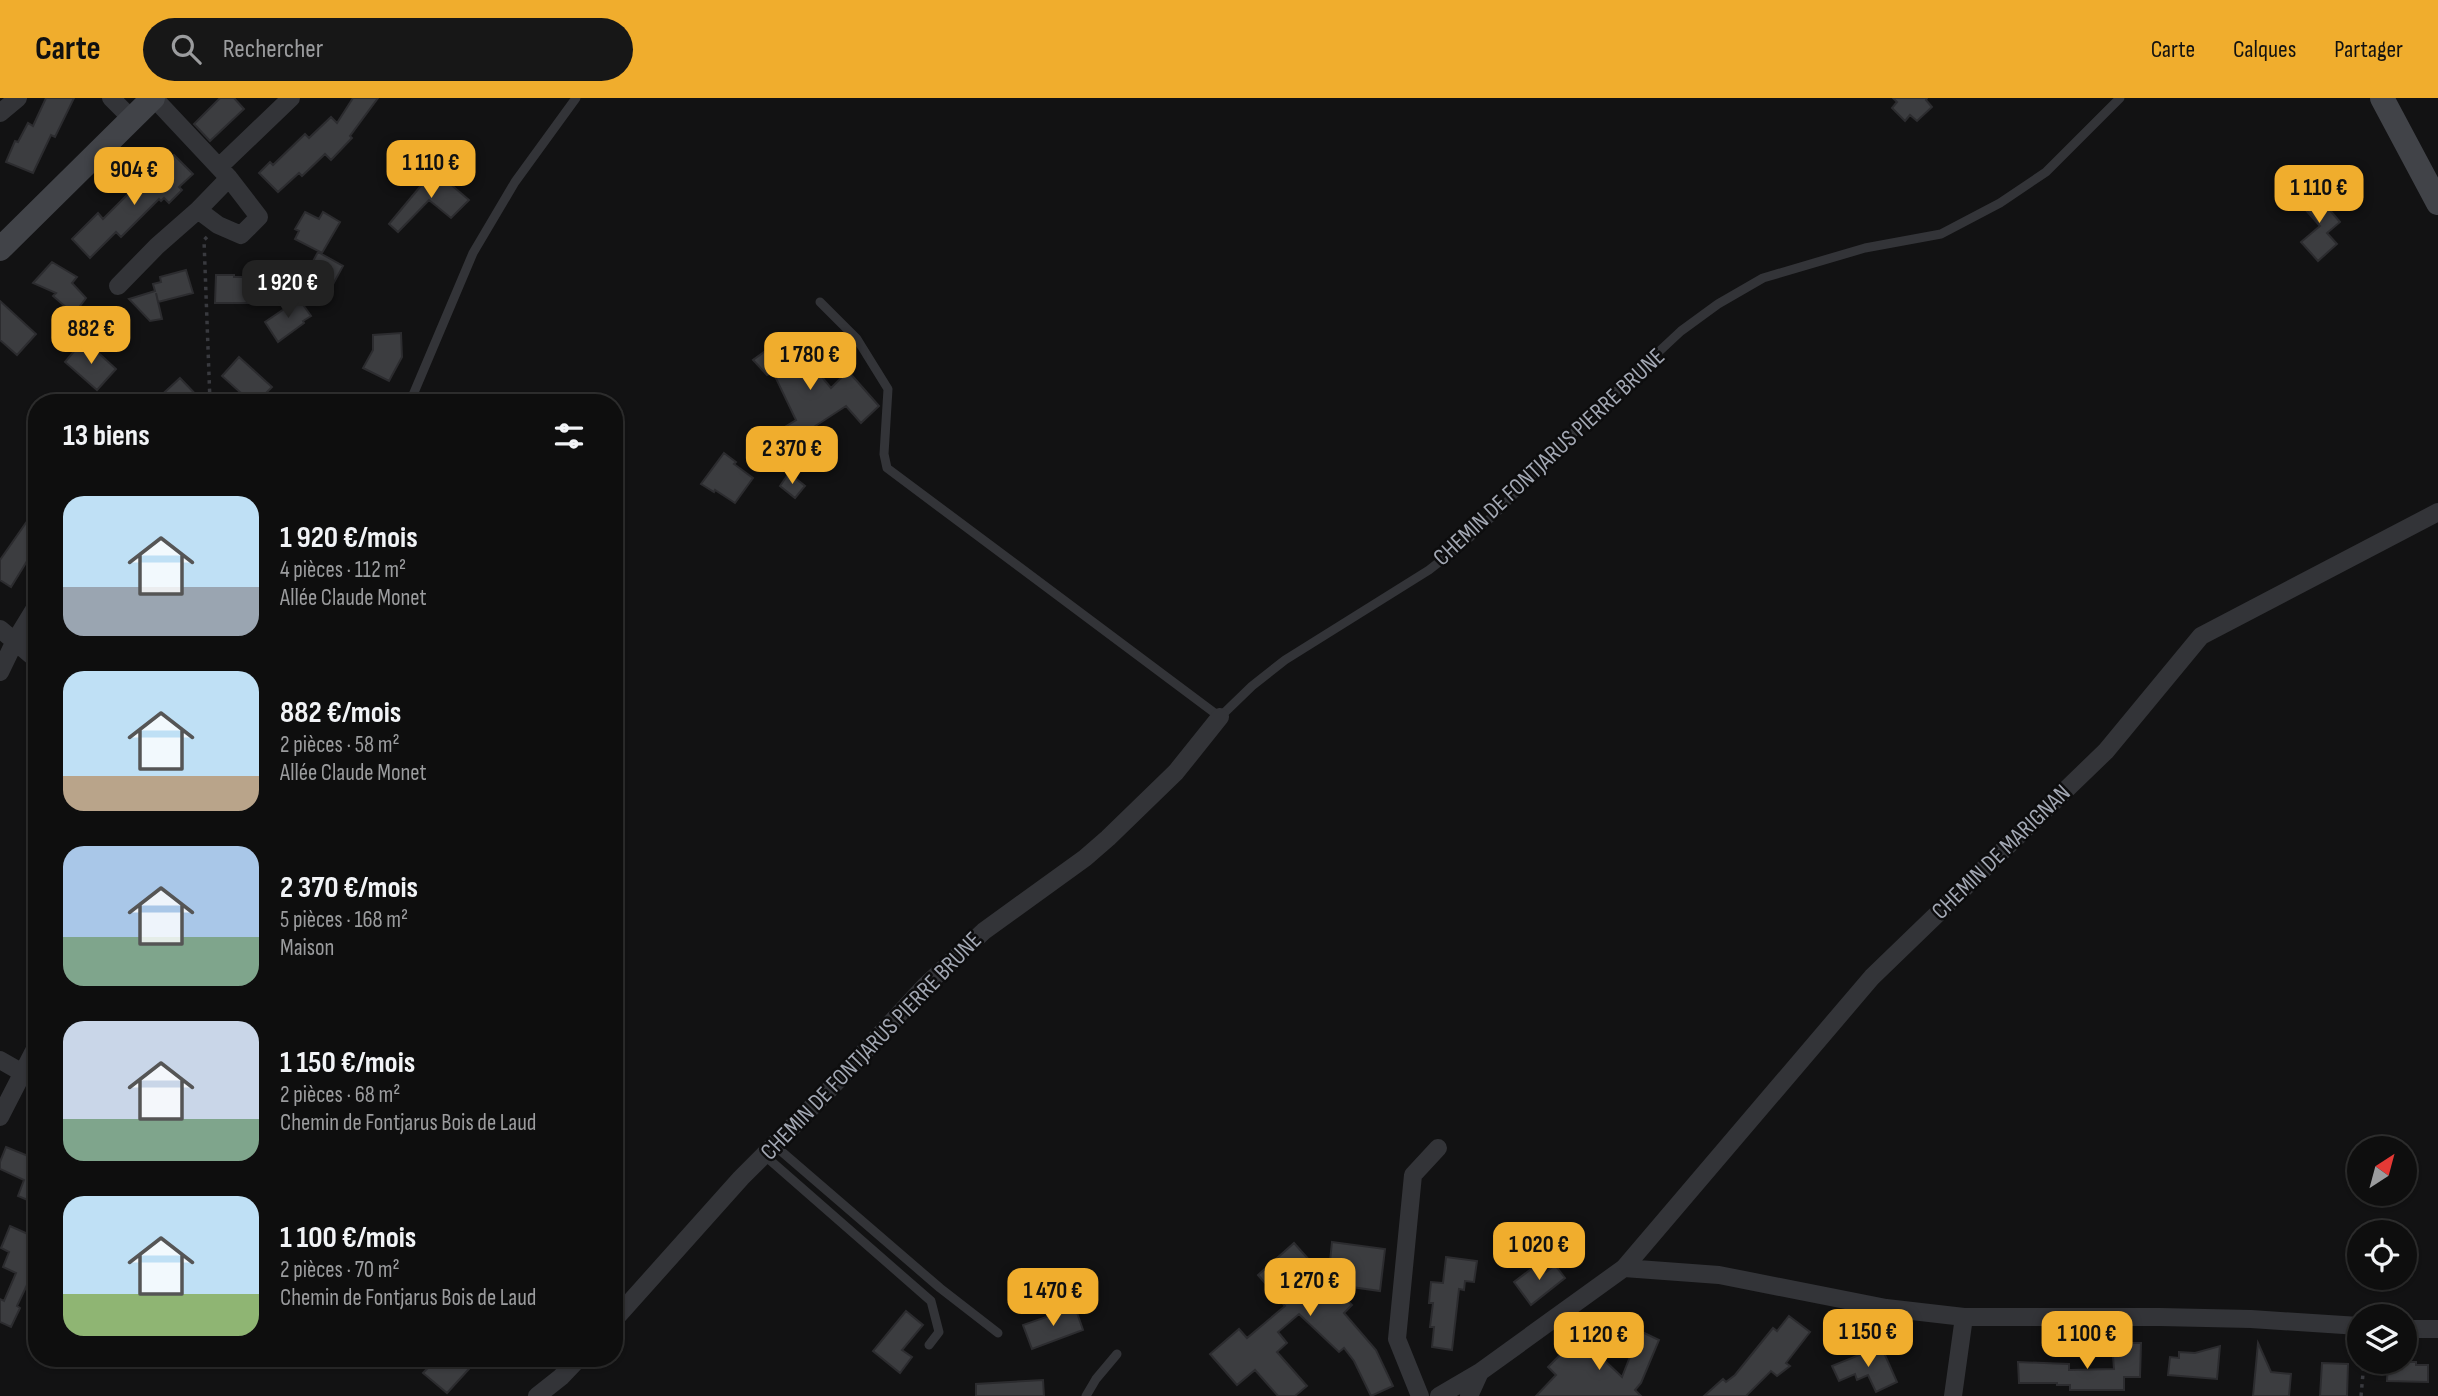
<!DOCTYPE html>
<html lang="fr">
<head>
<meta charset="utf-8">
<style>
  :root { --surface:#0e0e0e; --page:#171717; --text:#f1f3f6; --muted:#9b9c9e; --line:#2e2e2e; --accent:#f0ad2d }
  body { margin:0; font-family:"Sofia Sans Condensed",sans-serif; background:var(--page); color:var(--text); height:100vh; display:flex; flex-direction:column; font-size:26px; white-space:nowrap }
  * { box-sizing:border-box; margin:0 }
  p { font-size:23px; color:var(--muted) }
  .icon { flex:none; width:38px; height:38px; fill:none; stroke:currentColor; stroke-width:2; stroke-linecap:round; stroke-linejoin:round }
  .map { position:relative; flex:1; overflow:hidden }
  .sheet { position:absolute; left:28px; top:296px; width:595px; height:973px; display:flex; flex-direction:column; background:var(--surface); border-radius:28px; box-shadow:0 2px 5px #0004,0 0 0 2px var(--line) }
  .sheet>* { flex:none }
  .needle { width:46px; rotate:36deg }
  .tools { position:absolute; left:2347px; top:1038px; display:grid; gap:14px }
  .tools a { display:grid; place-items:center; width:70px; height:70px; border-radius:50%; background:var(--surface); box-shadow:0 2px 5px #0004,0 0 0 2px var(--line); font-size:35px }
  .price { position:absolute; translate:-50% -60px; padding:0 16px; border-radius:14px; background:var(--accent); color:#111; font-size:23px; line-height:46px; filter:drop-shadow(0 2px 4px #0008) }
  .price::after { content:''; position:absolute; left:50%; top:42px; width:21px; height:16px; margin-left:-10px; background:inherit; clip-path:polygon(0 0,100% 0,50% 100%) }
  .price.current { background:#222; color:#fff }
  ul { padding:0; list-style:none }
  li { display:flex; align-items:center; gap:21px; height:175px; padding:0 35px }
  li span { display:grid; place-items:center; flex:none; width:196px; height:140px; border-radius:21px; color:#555 }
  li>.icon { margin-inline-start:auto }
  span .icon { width:84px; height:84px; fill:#fffc; stroke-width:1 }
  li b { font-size:30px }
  h2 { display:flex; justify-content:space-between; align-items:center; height:84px; padding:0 35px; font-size:30px }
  header { display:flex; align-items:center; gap:42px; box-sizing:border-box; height:98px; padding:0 35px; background:var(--accent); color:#111 }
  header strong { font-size:33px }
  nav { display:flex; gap:38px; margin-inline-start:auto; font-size:24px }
  .search { width:490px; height:63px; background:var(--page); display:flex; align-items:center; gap:18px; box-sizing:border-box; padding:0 24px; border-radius:38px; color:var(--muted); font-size:26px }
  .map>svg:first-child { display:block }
</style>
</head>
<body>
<header>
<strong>Carte</strong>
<div class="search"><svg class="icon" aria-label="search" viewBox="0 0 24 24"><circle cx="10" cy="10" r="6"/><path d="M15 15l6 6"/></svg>Rechercher</div>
<nav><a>Carte</a><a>Calques</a><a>Partager</a></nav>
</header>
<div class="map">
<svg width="2438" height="1298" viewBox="0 0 2438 1298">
  <rect width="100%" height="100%" fill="#121213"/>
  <path fill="#3c3d40" stroke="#2c2c2f" stroke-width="2" d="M 46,0 L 74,0 L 55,39 L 51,37 L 33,75 L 6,64 L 15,43 L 18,44 L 28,25 L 33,28 Z
    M 220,0 L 234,0 L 244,11 L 210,43 L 194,26 Z
    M 353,0 L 378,0 L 350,38 L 352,40 L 331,62 L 325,56 L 302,78 L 299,75 L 278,94 L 259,75 L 270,64 L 273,67 L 305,36 L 309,40 L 331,19 L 337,25 Z
    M 1893,0 L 1927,0 L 1926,2 L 1932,9 L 1917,23 L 1910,17 L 1905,23 L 1892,10 L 1897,4 Z
    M 174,57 L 193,76 L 179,89 L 182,92 L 169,105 L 164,100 L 161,103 L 159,101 L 121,139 L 116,134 L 90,160 L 72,141 L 98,115 L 103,121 L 128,96 L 131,99 Z
    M 434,72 L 469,102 L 451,120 L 429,102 L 398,134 L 389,126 Z
    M 2311,90 L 2340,124 L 2327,135 L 2337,146 L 2318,163 L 2301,144 L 2320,128 L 2297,102 Z
    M 305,114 L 319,121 L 323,114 L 340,124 L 322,155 L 295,141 L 299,133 L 295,131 Z
    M 318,154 L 343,168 L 325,201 L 300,187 Z
    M 52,164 L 77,179 L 72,185 L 86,200 L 74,216 L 53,198 L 56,195 L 33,185 Z
    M 186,172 L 193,195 L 158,204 L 156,195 L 162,221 L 150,223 L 129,201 L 155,193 L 153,186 L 161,184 L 160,179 Z
    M 216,177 L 234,177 L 234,179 L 243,179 L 244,184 L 251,183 L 251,205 L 215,205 Z
    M 299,201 L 311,218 L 303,223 L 304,225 L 278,244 L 265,224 Z
    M 0,203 L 36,236 L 17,257 L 0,242 Z
    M 401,235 L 402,259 L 389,283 L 363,270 L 373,252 L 373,237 Z
    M 787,237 L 831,290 L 848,273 L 879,308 L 861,325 L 846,308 L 777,353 L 767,340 L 796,322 L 773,274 L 767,277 L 753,262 Z
    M 81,245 L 89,252 L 92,249 L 116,271 L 97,292 L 65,264 Z
    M 239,259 L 272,289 L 257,304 L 251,304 L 222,278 Z
    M 180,280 L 203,304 L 154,304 Z
    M 724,355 L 736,364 L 734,366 L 753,380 L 735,405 L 715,392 L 714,394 L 701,386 Z
    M 789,375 L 805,388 L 795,400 L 780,388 Z
    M 37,409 L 37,447 L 11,489 L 0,482 L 0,462 Z
    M 6,1049 L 33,1060 L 37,1053 L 37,1106 L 18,1098 L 24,1082 L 0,1071 L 0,1064 Z
    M 10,1128 L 37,1140 L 37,1166 L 17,1208 L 20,1210 L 11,1229 L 0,1224 L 0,1201 L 4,1203 L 16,1175 L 3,1169 L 9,1154 L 1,1150 Z
    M 1332,1144 L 1385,1151 L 1380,1193 L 1330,1186 L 1352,1207 L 1344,1215 L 1376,1252 L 1393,1288 L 1371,1298 L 1354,1263 L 1344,1250 L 1339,1254 L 1299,1216 L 1278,1234 L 1287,1245 L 1277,1254 L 1307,1288 L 1295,1298 L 1278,1298 L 1255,1272 L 1237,1287 L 1210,1256 L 1239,1231 L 1247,1240 L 1285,1208 L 1258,1177 L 1294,1145 L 1328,1183 Z
    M 1446,1159 L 1477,1163 L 1474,1184 L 1465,1183 L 1464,1192 L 1459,1191 L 1452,1252 L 1432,1249 L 1434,1229 L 1430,1229 L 1433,1205 L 1429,1205 L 1431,1184 L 1443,1185 Z
    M 1539,1165 L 1546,1174 L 1555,1167 L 1565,1180 L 1531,1207 L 1514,1184 Z
    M 1075,1209 L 1083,1232 L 1032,1251 L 1023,1227 Z
    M 906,1213 L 923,1227 L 902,1252 L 912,1259 L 900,1275 L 873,1253 Z
    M 1789,1218 L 1810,1234 L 1786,1265 L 1790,1268 L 1777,1278 L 1771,1273 L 1746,1298 L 1704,1298 L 1723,1281 L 1726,1284 L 1735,1277 L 1773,1230 L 1777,1233 Z
    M 1640,1233 L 1659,1242 L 1641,1285 L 1635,1292 L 1641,1298 L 1536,1298 L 1556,1277 L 1548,1269 L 1564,1253 L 1569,1258 L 1583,1242 L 1622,1279 Z
    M 2112,1245 L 2141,1245 L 2140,1279 L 2124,1279 L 2124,1292 L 2070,1292 L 2070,1287 L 2057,1287 L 2057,1285 L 2019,1285 L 2018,1264 L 2069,1266 L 2069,1272 L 2114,1271 Z
    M 2258,1245 L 2271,1274 L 2291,1276 L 2289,1298 L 2253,1298 Z
    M 1881,1248 L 1897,1284 L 1876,1294 L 1868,1277 L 1857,1282 L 1855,1276 L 1839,1283 L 1832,1268 Z
    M 2220,1248 L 2217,1281 L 2168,1277 L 2170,1259 L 2179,1260 L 2179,1254 L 2195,1255 Z
    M 437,1260 L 479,1260 L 447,1295 L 423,1275 Z
    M 2388,1264 L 2416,1264 L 2416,1267 L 2428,1267 L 2428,1284 L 2387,1283 Z
    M 2322,1265 L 2348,1266 L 2347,1298 L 2320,1298 Z
    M 1043,1282 L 1044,1298 L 976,1298 L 976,1286 Z"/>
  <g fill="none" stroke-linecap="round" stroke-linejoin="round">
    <path stroke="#393a3f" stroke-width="3.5" stroke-dasharray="3.5 5" stroke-linecap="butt" d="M 207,139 L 204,142 L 210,304
      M 2361,1298 L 2364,1264"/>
    <path stroke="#333438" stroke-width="9" d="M 820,204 L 857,241 L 888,291 L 884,356 L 887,370 L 1220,619 L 1252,588 L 1285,562 L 1429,472 L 1466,443 L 1500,411 L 1592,316 L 1681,233 L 1718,206 L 1763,180 L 1865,150 L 1941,136 L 2000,105 L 2046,74 L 2120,0
      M 410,304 L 473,155 L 515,84 L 576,0
      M 774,1047 L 940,1190 L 998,1235
      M 764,1057 L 931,1203 L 939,1234 L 929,1247
      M 1086,1298 L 1096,1281 L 1117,1256"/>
    <path stroke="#333438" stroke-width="18" d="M 111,0 L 133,22
      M 0,15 L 18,0
      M 219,69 L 291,0
      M 198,112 L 229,80
      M 118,188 L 157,148 L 198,112 L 218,127 L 241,137 L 259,119 L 229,80 L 154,0
      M 0,531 L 37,562
      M 0,574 L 15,543 L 37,507
      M 0,962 L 21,974
      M 0,1019 L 37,947
      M 1624,1170 L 1719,1177 L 1886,1210 L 1964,1219 L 2160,1219 L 2251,1221 L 2359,1228
      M 614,1222 L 741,1080 L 828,993 L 925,888 L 984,833 L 1085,760 L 1108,740 L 1176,674 L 1220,619
      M 2404,1231 L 2438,1231
      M 537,1298 L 561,1279 L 579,1260
      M 1420,1298 L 1397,1241 L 1413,1077 L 1438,1050
      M 1439,1298 L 1480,1274 L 1624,1170 L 1872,879 L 2106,653 L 2201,538 L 2438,414
      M 1469,1298 L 1480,1274
      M 1953,1298 L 1964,1219"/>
    <path stroke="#414348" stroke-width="24" d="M 2382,0 L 2438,105
      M 0,151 L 153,0"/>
  </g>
  <g text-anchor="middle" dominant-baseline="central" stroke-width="5" stroke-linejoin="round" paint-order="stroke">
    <g font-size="24" fill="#a3a8b4" stroke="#0d0d0e">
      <text transform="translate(1549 359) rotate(-43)">CHEMIN DE FONTJARUS PIERRE BRUNE</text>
      <text transform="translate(2001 754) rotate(-44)">CHEMIN DE MARIGNAN</text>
      <text transform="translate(871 948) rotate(-46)">CHEMIN DE FONTJARUS PIERRE BRUNE</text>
    </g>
  </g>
</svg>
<div class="tools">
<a><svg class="needle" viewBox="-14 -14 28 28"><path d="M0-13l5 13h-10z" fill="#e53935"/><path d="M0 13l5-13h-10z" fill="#9b9c9e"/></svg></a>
<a><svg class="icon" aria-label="locate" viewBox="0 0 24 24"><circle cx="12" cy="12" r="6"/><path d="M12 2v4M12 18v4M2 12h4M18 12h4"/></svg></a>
<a><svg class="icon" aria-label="layers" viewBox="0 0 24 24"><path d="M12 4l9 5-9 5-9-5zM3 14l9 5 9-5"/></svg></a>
</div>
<b class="price" style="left:431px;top:102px">1 110 €</b>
<b class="price" style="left:134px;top:109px">904 €</b>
<b class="price" style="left:2319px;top:127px">1 110 €</b>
<b class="price current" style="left:288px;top:222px">1 920 €</b>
<b class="price" style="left:91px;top:268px">882 €</b>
<b class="price" style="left:810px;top:294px">1 780 €</b>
<b class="price" style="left:792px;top:388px">2 370 €</b>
<b class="price" style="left:1539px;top:1184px">1 020 €</b>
<b class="price" style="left:1310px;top:1220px">1 270 €</b>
<b class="price" style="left:1053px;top:1230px">1 470 €</b>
<b class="price" style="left:1868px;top:1271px">1 150 €</b>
<b class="price" style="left:2087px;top:1273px">1 100 €</b>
<b class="price" style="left:1599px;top:1274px">1 120 €</b>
<section class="sheet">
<h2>13 biens<svg class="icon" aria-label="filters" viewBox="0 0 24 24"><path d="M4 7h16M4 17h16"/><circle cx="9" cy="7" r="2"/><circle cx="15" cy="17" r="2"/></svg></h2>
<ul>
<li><span style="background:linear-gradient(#bfe0f5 65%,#9aa5b1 0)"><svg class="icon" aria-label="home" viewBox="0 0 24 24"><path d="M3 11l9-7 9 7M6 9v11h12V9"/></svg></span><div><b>1 920 €/mois</b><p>4 pièces · 112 m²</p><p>Allée Claude Monet</p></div></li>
<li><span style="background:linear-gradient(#bfe0f5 75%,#b9a48a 0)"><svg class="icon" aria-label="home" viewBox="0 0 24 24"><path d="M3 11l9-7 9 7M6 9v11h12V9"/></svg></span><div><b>882 €/mois</b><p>2 pièces · 58 m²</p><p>Allée Claude Monet</p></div></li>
<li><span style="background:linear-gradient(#a9c7e8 65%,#7fa58c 0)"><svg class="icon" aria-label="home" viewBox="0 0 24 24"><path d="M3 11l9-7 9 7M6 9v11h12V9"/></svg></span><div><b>2 370 €/mois</b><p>5 pièces · 168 m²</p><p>Maison</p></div></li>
<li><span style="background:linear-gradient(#c9d6e8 70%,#7fa58c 0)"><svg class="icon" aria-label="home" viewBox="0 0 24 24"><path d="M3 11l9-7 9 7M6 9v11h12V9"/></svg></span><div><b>1 150 €/mois</b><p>2 pièces · 68 m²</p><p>Chemin de Fontjarus Bois de Laud</p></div></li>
<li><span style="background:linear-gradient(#bfe0f5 70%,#8fb573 0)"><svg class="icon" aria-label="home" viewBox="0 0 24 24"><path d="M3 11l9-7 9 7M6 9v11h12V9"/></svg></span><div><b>1 100 €/mois</b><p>2 pièces · 70 m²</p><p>Chemin de Fontjarus Bois de Laud</p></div></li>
</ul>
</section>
</div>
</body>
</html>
